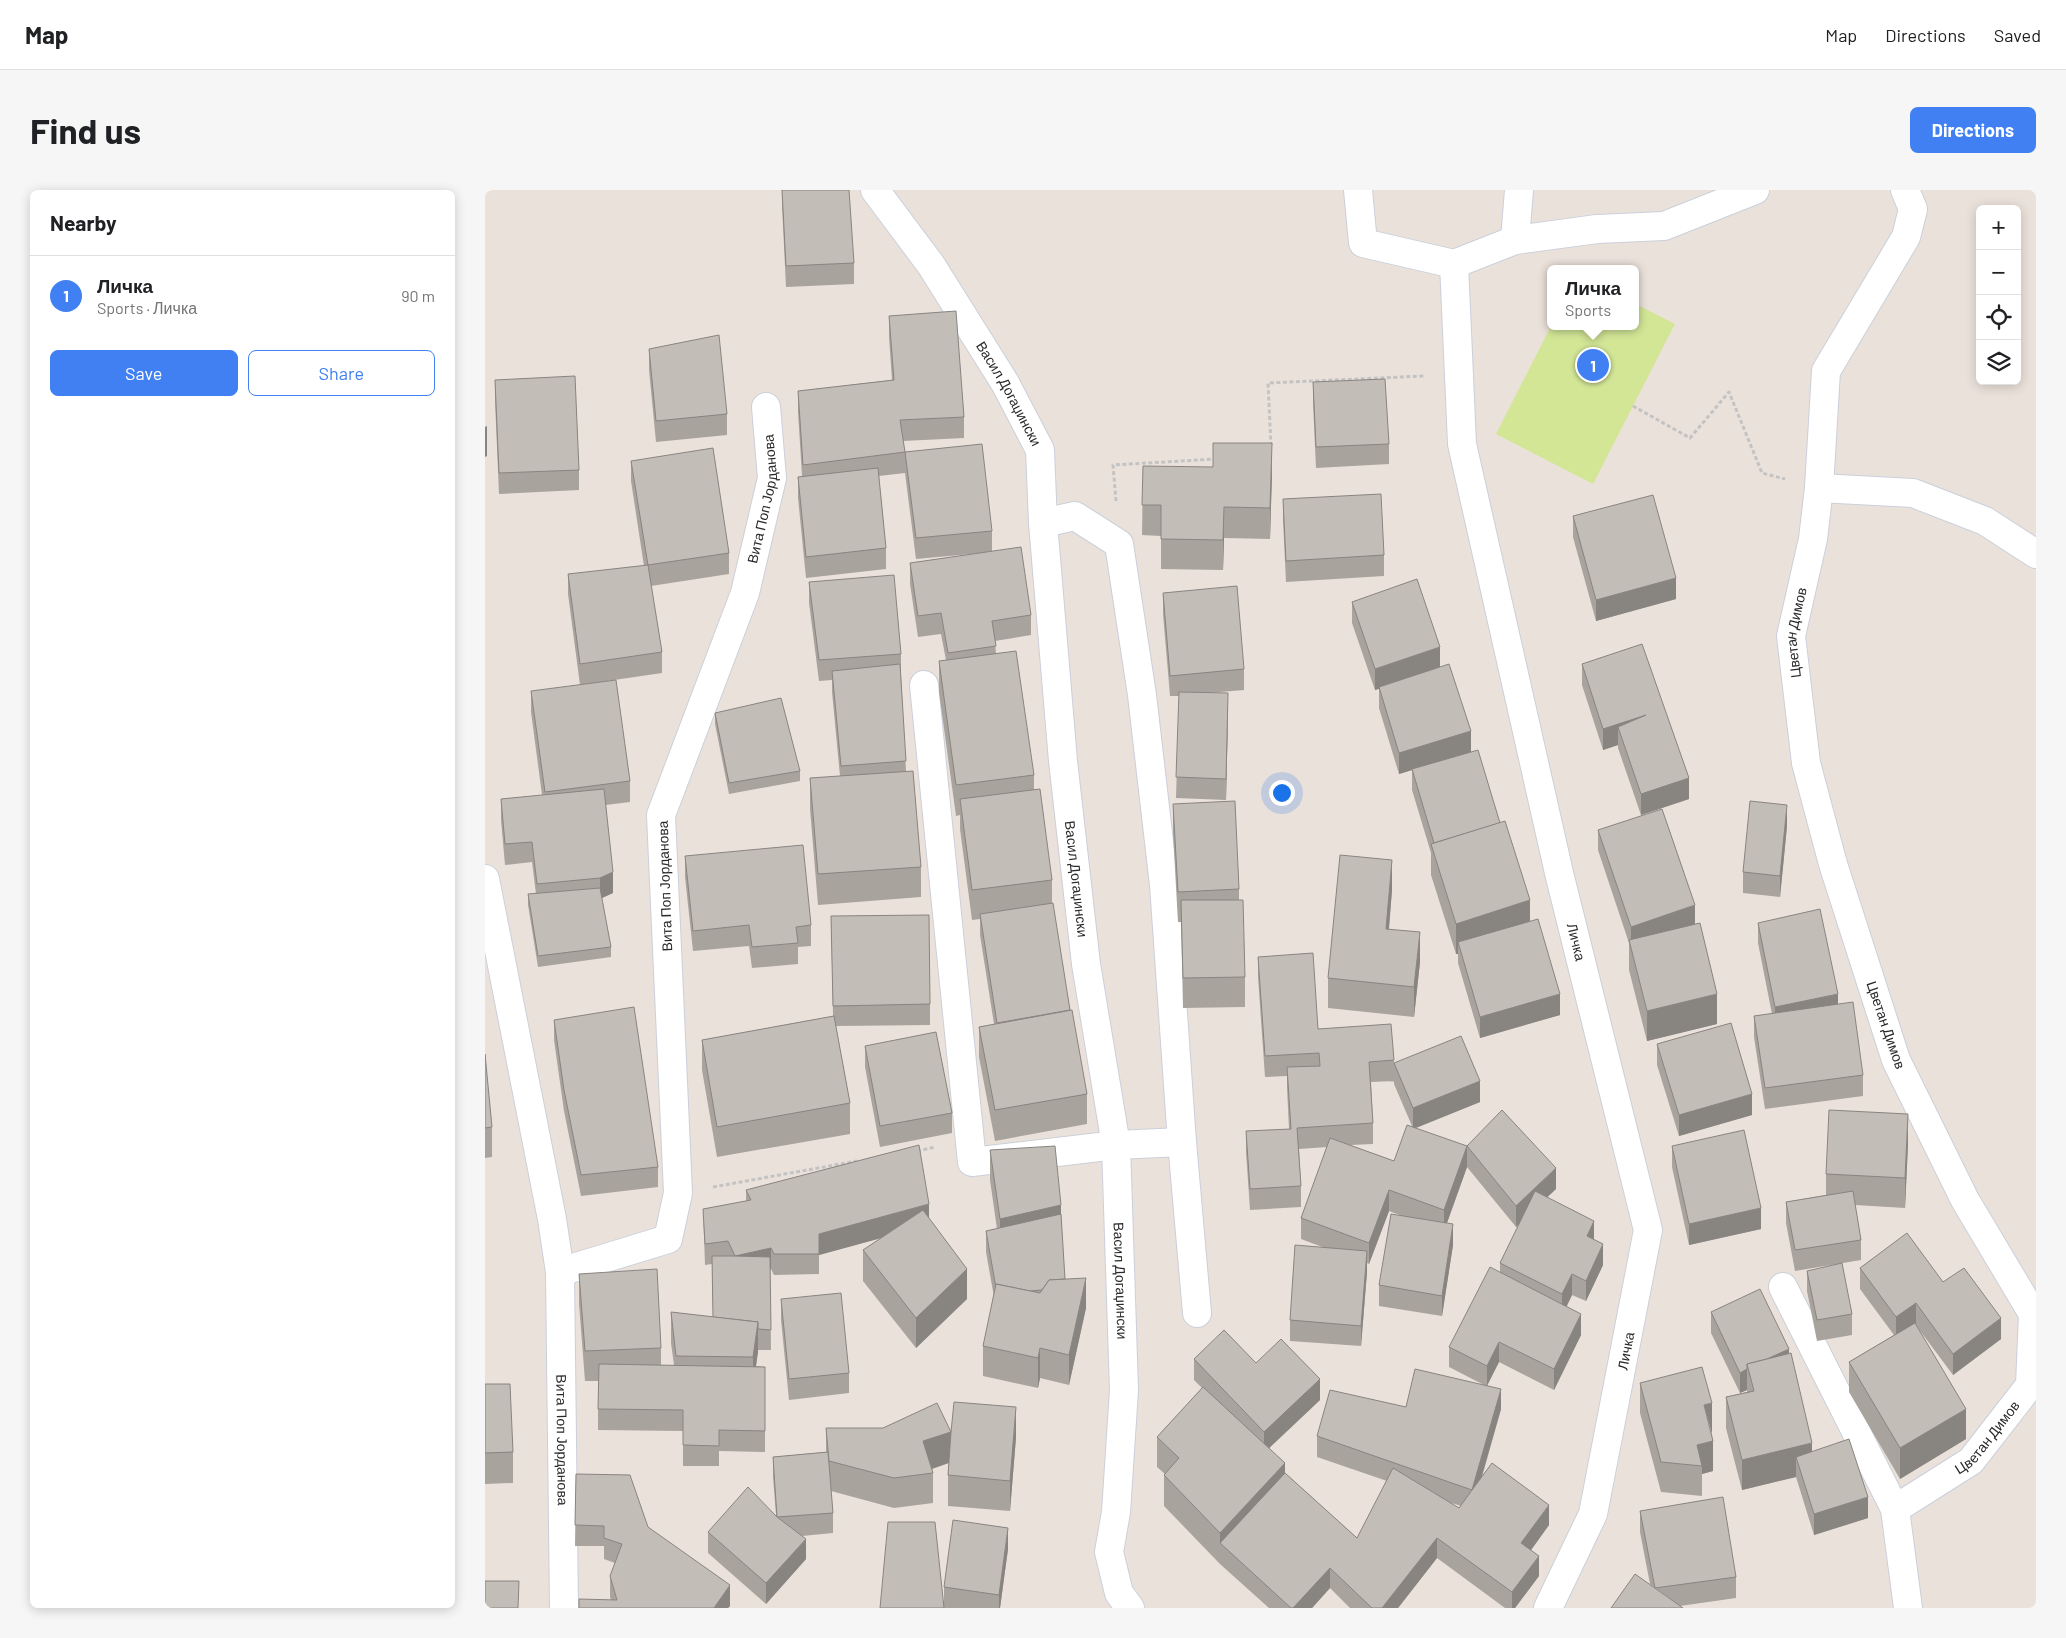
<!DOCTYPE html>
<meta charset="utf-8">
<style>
body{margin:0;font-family:Barlow,sans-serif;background:#f6f6f6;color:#202124}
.controls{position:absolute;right:15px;top:15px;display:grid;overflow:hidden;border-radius:8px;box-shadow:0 2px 12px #0003}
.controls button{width:45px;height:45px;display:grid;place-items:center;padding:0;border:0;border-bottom:1px solid #e0e0e0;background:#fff;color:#202124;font:25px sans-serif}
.you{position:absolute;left:796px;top:602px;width:18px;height:18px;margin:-12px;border:4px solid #fff;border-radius:50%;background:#1a73e8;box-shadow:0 0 0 8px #1a73e833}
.badge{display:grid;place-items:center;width:32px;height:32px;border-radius:50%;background:#4180f2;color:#fff;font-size:16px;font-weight:700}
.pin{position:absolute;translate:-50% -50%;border:2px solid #fff;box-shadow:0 1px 5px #0006}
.popup{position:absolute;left:1062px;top:75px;width:92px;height:65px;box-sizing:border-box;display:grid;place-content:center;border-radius:8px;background:#fff;filter:drop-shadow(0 1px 4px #0005);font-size:16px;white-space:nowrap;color:#757577}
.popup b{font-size:19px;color:#202124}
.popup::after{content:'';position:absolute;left:50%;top:100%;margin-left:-10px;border:10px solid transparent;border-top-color:#fff}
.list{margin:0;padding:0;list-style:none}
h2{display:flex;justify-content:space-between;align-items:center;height:65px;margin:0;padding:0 20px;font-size:21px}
h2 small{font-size:16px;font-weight:400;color:#757577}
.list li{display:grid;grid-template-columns:32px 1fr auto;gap:15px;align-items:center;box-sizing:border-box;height:80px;padding:0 20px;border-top:1px solid #e0e0e0}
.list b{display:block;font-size:19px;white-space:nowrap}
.list p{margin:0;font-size:16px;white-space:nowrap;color:#757577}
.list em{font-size:16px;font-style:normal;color:#757577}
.actions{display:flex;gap:10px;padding:15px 20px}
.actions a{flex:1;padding:11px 0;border:1px solid #4180f2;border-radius:8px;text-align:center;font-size:18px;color:#4180f2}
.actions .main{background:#4180f2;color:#fff}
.icon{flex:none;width:28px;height:28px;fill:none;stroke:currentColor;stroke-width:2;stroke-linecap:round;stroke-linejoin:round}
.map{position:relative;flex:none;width:1551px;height:1418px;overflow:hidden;border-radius:8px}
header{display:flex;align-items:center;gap:30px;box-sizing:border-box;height:70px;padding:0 25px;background:#fff;border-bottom:1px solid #e0e0e0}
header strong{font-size:24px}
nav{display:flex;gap:28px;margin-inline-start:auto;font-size:18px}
.intro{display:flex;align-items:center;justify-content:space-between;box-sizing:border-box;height:120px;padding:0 30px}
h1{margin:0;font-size:35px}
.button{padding:12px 22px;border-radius:8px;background:#4180f2;color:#fff;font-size:18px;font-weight:700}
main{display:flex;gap:30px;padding:0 30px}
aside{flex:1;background:#fff;border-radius:8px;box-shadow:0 2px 12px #0003}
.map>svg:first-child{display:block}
.pitch{fill:#d2e696}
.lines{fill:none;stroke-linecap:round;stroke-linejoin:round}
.minor-casing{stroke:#cad0da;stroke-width:30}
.path{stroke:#c3c3c3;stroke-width:3;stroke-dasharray:4 2.5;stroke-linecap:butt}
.minor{stroke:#fff;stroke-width:28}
.wall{fill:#a8a39d;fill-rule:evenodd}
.shaded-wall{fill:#888480}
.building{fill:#c3bdb7;stroke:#888480}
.labels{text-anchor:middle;stroke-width:4.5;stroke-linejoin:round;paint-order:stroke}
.street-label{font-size:14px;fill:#292929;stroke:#fff}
</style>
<header>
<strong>Map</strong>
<nav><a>Map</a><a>Directions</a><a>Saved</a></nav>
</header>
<div class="intro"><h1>Find us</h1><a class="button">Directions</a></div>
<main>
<aside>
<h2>Nearby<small></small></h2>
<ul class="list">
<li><span class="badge">1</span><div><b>Личка</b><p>Sports · Личка</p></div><em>90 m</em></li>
</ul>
<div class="actions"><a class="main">Save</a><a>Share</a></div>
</aside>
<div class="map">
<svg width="1551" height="1418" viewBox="0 0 1551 1418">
<rect width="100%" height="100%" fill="#ebe1db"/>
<path class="pitch" d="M1151,114L1190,134L1108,294L1011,244L1066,136H1150Z"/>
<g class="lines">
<defs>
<g id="minor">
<path id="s1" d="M390,0L446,75L520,193L555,260L558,333L578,571L601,774L631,955L639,1200L631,1322L624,1362L634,1403L645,1418"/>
<path d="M873,0L878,53L969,74L1030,50L1112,39L1179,36L1270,0"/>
<path d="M1030,50L1034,0"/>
<path id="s2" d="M969,74L977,254L1074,683L1163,1040L1108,1324L1063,1418"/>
<path d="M1334,298L1428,303L1500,331L1551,364"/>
<path d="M558,333L590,326L634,354L657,505L679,695L697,952L712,1123"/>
<path d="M439,495L487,972L631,955L697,952"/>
<path id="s3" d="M0,689L67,1029L75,1082L79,1418"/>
<path id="s4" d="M75,1082L183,1049L193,1003L176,625L260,403L287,288L281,217"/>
<path d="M1298,1097L1410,1319L1423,1418"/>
<path id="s5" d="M1410,1319L1486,1271L1545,1195L1548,1124L1480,1010L1411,870L1348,674L1321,573L1306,446L1328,349L1334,298L1341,181L1421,47L1428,19L1420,0"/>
</g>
</defs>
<use href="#minor" class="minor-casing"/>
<g class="path">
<path d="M1148,216L1205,248L1244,202L1277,283L1300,289"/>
<path d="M786,256L783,193L939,186"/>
<path d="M631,311L628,275L730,269"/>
<path d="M432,961L451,957"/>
<path d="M228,997L372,971"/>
</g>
<use href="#minor" class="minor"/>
</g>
<g class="wall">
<path d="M297,0L369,73V94L301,97L297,15Z"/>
<path d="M404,126L479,227V248L418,251L420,262L507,341V361L546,425V445L510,451L511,464L549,585V599L567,690V713L585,820L602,904V934L510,951L494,867V837L509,834L495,745V729L487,730L475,639V625L471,626L454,502V471L461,470L456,444L433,447L425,394V373L497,363L431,369L420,283L394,286L401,358V379L321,388L313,308V287L317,286L313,222V201L407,190L404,147Z"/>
<path d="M164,159L242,224V245L171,252L164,180Z"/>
<path d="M10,190L94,280V300L14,304L10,211Z"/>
<path d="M828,192L904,254V274L831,278L828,213Z"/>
<path d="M146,271L244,363V384L166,396L177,462V483L95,495L83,404V384L159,376L146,291Z"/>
<path d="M658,276L787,283L785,349L739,348L738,380L676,379V346L657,345Z"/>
<path d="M798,309L899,365V386L801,392L798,330Z"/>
<path d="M1088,326L1191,409L1111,431L1088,347Z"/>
<path d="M324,392L416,464V485L421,581L436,677V707L333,715L325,619V588L355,586L347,502V490L334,491L324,413Z"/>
<path d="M678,403L759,479V500L723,503L743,524L741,610L691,608L694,506H685L678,424Z"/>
<path d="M867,412L955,477L986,562L1045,731L1075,825L995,848L973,773V764H971L946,685V663L927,600V580L914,584L894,518V499L890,500L867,433Z"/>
<path d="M1097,474L1204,609L1156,625L1133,558V555L1118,560L1097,495Z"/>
<path d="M46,501L145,591V612L121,615L128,703L116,708L126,757V767L53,777L43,715V704H51L47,672L20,675L16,630V609L57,605L46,522Z"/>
<path d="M230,523L315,581V591L244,604L230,534Z"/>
<path d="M688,614L754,699V710L760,787V817L698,818L696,732H693L688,644Z"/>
<path d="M1302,636L1295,707L1258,703V682Z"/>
<path d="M1113,640L1210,734L1232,834L1162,851L1144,780V753L1113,660Z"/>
<path d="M200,666L326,735V756L313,757V774L267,778L264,756L208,761L200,687Z"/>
<path d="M907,700L904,740L935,772L929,827L843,818V788Z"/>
<path d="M346,726L445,814V835L351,836L365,913V944L232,967L217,880V850L348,826Z"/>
<path d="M1273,733L1353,814L1378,885V906L1280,919L1269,847V826L1287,824L1273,753Z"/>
<path d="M773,767L833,839L909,870V891L886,892L888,933V954L865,955L909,971L927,936L909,894V873L995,912L931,938L982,977L962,1033L968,1055L957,1126L894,1116V1095L920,1027L904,1021L884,1074L882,1073V1082L876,1156L805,1151V1130L840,1058L816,1049V1028L842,957L814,959L816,996V1017L765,1020L761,962V941L804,939L802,898V886L780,887L773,787Z"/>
<path d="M69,830L173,977V997L96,1006L79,921L69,850Z"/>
<path d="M1172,854L1267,925L1194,946L1172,875Z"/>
<path d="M380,856L467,923V943L395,957L380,877Z"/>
<path d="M0,864L7,937V967L0,968Z"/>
<path d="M1423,954L1420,1018L1370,1015L1376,1050V1070L1310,1081L1301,1033V1012L1341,1005V984Z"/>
<path d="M982,956L1071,999L1062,1007L1109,1050L1118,1075L1101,1111L1087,1105L1082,1116L1096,1145L1069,1200L1014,1172L1002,1195L1016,1219L997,1287L1064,1335L1046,1360L1054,1386L1030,1418H1020L952,1368L913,1418H865L845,1398L827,1418H784L735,1374L679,1316V1285L680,1284L672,1277V1247L717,1198L709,1190V1169L771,1173L835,1210L784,1258L800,1283L872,1348L902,1291L832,1267V1246L921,1217L999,1195L964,1177V1157L1015,1082V1073L1034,1034L1031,1037L982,977ZM963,1312L976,1316L974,1318Z"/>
<path d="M1187,956L1276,1039L1204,1055L1187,977Z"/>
<path d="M505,960L576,1024L580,1089L601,1118L584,1195L555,1188L553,1198L498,1186V1156L509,1107L501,1062V1041L512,1039L505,990Z"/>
<path d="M261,1000L444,1029L482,1109L431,1158L378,1091V1060L396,1048L334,1065V1084L289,1085L286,1079H285L286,1160H273L271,1176L280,1177V1262L234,1261V1276H198V1241L113,1240V1191H100L94,1114V1084L176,1158V1175H189L186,1153V1122L228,1127L227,1074L220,1075L218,1019L261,1011Z"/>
<path d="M1375,1078L1458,1092L1516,1149L1468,1185L1430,1134L1481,1249L1415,1289L1364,1202V1172L1409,1145L1375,1099Z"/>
<path d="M1322,1081L1367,1124V1145L1332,1151L1322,1101Z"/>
<path d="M296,1109L364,1183V1203L304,1210L296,1130Z"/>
<path d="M1226,1122L1304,1164L1327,1261L1383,1328L1329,1345L1311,1287L1257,1300L1241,1238V1207L1262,1202V1200L1255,1203L1226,1143Z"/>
<path d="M1155,1193L1227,1244L1228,1281L1217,1284V1306L1176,1302L1155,1223Z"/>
<path d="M0,1194L28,1262V1293L0,1294Z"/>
<path d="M341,1238L466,1242L531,1247L525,1321L463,1316V1285L464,1273L447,1279L448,1283V1313L409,1318L346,1301L348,1323V1343L317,1346L321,1369L281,1414L223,1363V1342L291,1325L288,1287V1267L341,1262Z"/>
<path d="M91,1284L163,1337L245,1416L243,1418H94L126,1410L125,1407V1386L130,1373L119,1369V1356H90Z"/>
<path d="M1155,1321L1251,1387V1408L1195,1416L1165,1394L1155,1342Z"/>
<path d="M523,1359L515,1418H395L459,1411V1397Z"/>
</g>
<g class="shaded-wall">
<path d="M2,236V266L0,267V237Z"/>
<path d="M787,253V283L785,349V318Z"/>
<path d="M739,317V348L738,380V350Z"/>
<path d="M1191,388V409L1111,431V410Z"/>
<path d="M955,457V478L890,500V479Z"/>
<path d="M743,503V524L741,610V589Z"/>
<path d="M1161,525L1133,537V555L1118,560V539Z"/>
<path d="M986,541V562L914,584V563Z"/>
<path d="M1204,588V609L1156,625V604Z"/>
<path d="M1302,615V636L1295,707V686Z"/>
<path d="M907,670V700L901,770V739Z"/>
<path d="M128,682V703L115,709V688Z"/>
<path d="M1045,710V741L973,752V764H971V734Z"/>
<path d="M1210,715V736L1146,758V737Z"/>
<path d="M935,742V772L929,827V797Z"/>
<path d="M1075,804V825L995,848V827Z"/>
<path d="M1232,804V834L1162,851V821Z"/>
<path d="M1353,804V824L1290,837V817Z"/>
<path d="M995,891V912L928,939V918Z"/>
<path d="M1267,904V925L1194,946V925Z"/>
<path d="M1423,924V954L1420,1018V988Z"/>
<path d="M982,956V977L959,1041V1020Z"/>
<path d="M1071,978V999L1031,1037V1016Z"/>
<path d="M904,1000V1021L884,1074V1053Z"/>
<path d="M444,1014V1035L334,1065V1044Z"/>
<path d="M576,1015V1045L515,1059V1029Z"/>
<path d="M1276,1018V1039L1204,1055V1034Z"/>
<path d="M1109,1031V1051L1102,1046Z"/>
<path d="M968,1034V1055L957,1126V1106Z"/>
<path d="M1118,1054V1075L1101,1111V1091Z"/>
<path d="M286,1058V1079L250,1087V1066Z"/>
<path d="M882,1061V1082L876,1156V1136Z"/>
<path d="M482,1079V1109L431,1158V1128Z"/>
<path d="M1087,1084V1105L1077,1125V1104Z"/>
<path d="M601,1088V1118L584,1195V1165Z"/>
<path d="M1431,1113V1134L1411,1148V1127Z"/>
<path d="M1096,1124V1145L1069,1200V1179Z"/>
<path d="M1516,1128V1149L1468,1185V1164Z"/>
<path d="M273,1132V1162L268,1197V1167Z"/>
<path d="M1014,1152V1172L1002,1196V1176Z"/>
<path d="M555,1158V1188L553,1198V1168Z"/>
<path d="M1304,1159V1180L1263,1178Z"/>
<path d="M1262,1179V1200L1255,1203V1183Z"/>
<path d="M835,1189V1210L779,1263V1242Z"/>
<path d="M1016,1199V1219L987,1320V1300Z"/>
<path d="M1227,1213V1244L1219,1215Z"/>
<path d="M531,1217V1247L525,1321V1291Z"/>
<path d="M1481,1219V1249L1415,1289V1258Z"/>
<path d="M466,1242V1272L438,1282V1251Z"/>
<path d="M1228,1251V1281L1217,1284V1276L1212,1255Z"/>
<path d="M1327,1253V1283L1311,1267V1287L1257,1300V1270Z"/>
<path d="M800,1273V1303L735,1353V1343Z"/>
<path d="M1383,1307V1328L1329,1345V1324Z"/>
<path d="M1064,1315V1335L1036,1374V1353Z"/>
<path d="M523,1338V1359L515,1418H514V1405Z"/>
<path d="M952,1348V1368L913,1418H897Z"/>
<path d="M321,1349V1369L281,1414V1393Z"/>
<path d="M1054,1366V1386L1030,1418H1027V1402Z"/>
<path d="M845,1378V1398L827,1418H808Z"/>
<path d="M245,1395V1416L243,1418H229Z"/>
</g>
<g class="building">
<path d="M297,0H364L369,73L301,76Z"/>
<path d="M471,121L479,227L415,230L420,262L318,275L313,201L409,190L404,126Z"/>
<path d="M234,145L242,224L171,231L164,159Z"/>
<path d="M90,186L94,280L14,283L10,190Z"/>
<path d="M900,189L904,254L831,257L828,192Z"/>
<path d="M728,253H787L785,318L739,317L738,350L676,349V315H657L658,276L728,277Z"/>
<path d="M497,254L507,341L431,348L420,262Z"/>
<path d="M228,258L244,363L163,375L177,462L95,474L83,384L163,375L146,271Z"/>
<path d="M393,278L401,358L321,367L313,287Z"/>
<path d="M896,304L899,365L801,371L798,309Z"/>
<path d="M1168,305L1191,388L1111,410L1088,326Z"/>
<path d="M536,357L546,425L507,431L511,456L463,463L456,423L433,426L425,373Z"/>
<path d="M409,385L416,464L334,470L324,392Z"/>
<path d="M932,389L955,457L890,479L867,412Z"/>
<path d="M752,396L759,479L685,486L678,403Z"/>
<path d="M1157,454L1204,588L1156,604L1133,537L1161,525L1118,539L1097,474Z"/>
<path d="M531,461L549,585L471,595L454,471Z"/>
<path d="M415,474L421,571L356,576L347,481Z"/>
<path d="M964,474L986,541L914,563L894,497Z"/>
<path d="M131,490L145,591L60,602L46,501Z"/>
<path d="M694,502L743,503L741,589L691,587Z"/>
<path d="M296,508L315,581L244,593L230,523Z"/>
<path d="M993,560L1015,633L949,653L927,579Z"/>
<path d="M428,581L436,677L333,684L325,588Z"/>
<path d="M119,599L128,682L115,688L52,694L47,652L20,654L16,609Z"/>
<path d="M555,599L567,690L487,700L475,609Z"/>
<path d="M750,611L754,699L693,702L688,614Z"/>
<path d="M1265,611L1302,615L1295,686L1258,682Z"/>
<path d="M1177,619L1210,715L1146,737L1113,640Z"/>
<path d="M1020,631L1045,710L971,734L946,654Z"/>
<path d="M318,655L326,735L311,737L313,753L267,757L264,735L208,741L200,666Z"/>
<path d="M855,665L907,670L901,739L935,742L929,797L843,788Z"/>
<path d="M115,698L126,757L53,766L43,704Z"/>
<path d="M696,710H758L760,787L698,788Z"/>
<path d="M568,713L585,820L512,833L495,724Z"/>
<path d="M1335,719L1353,804L1290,817L1273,733Z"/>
<path d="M444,725L445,814L348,816L346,726Z"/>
<path d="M1053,729L1075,804L995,827L973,752Z"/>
<path d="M1215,733L1232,804L1162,821L1144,750Z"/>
<path d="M828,763L833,839L906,834L909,870L884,872L888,933L812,938L816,996L765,999L761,941L806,939L802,877L835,876L834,863L780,866L773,767Z"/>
<path d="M1368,812L1378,885L1280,898L1269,826Z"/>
<path d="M149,817L173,977L96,985L79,900L69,830Z"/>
<path d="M587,820L602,904L510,920L494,837Z"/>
<path d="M349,826L365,913L232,937L217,850Z"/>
<path d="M1246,833L1267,904L1194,925L1172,854Z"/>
<path d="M451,842L467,923L395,936L380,856Z"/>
<path d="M976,846L995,891L928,918L909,873Z"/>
<path d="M0,864L7,937L0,938Z"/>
<path d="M1017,920L1071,978L1031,1016L982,956Z"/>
<path d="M1344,920L1423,924L1420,988L1341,984Z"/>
<path d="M922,935L982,956L959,1020L904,1000L884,1053L816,1028L845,948L909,971Z"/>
<path d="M1259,940L1276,1018L1204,1034L1187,956Z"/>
<path d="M434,955L444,1014L334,1044V1064H289L286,1058L250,1066L285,1067L286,1140L273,1139V1132L228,1127L227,1066H250L243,1051L220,1054L218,1019L266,1010L261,1000Z"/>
<path d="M570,956L576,1015L515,1029L505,960Z"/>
<path d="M1050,1001L1109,1031L1102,1046L1118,1054L1101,1091L1087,1084L1077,1104L1015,1073Z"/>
<path d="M1368,1001L1376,1050L1310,1060L1301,1012Z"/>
<path d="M438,1020L482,1079L431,1128L378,1060Z"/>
<path d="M576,1024L580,1089L564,1090L557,1100L545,1101L511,1094V1098L501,1041Z"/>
<path d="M906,1024L968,1034L957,1106L894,1095Z"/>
<path d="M1422,1043L1458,1092L1479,1078L1516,1128L1468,1164L1431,1113L1411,1127L1375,1078Z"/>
<path d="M810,1055L882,1061L876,1136L805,1130Z"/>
<path d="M1357,1073L1367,1124L1332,1130L1322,1081Z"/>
<path d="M1005,1077L1096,1124L1069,1179L1014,1152L1002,1176L964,1157Z"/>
<path d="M172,1079L176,1158L100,1161L94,1084Z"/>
<path d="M601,1088L584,1165L555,1158L553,1168L498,1156L511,1094L555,1103L564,1090Z"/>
<path d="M1275,1099L1304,1159L1282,1169L1262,1174V1179L1255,1183L1226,1122Z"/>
<path d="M356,1103L364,1183L304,1189L296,1109Z"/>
<path d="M186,1122L273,1132L268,1167L191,1166Z"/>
<path d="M1430,1133L1481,1219L1415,1258L1364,1172Z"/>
<path d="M739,1140L771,1173L796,1149L835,1189L779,1242L709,1169Z"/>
<path d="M1306,1163L1327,1253L1257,1270L1241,1207L1269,1201L1262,1174Z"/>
<path d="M114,1174L280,1177V1241L234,1240V1256L198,1255V1220L113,1219Z"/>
<path d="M1217,1177L1227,1213L1219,1215L1228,1251L1212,1255L1217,1276L1176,1272L1155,1193Z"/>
<path d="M930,1179L1016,1199L987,1300L1007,1273L1064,1315L1036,1353L1054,1366L1027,1402L952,1348L897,1418H887L845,1378L808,1418H806L735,1353L800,1283L872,1348L908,1278L974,1318L987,1300L832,1246L845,1200L921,1217Z"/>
<path d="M0,1194H25L28,1262L0,1263Z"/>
<path d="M718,1197L800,1273L735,1343L679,1285L694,1268L672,1247Z"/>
<path d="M469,1212L531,1217L525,1291L463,1285L466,1242L438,1251L448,1283L409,1288L344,1271L341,1238H398L452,1213L466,1242Z"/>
<path d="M1364,1249L1383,1307L1329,1324L1311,1267Z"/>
<path d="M343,1262L348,1323L292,1327L288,1267Z"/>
<path d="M91,1284L145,1285L163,1337L245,1395L229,1418H94V1409L132,1410L125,1386L137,1354L119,1348V1336L90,1335Z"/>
<path d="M263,1297L292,1327L321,1349L281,1393L223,1342Z"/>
<path d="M1238,1307L1251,1387L1170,1398L1155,1321Z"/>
<path d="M468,1330L523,1338L514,1405L459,1397Z"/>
<path d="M403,1332H450L459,1418H395Z"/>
<path d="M1150,1384L1198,1418H1126Z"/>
<path d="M0,1391H34L33,1418H0Z"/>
</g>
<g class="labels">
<g class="street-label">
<text dy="5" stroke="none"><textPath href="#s1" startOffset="244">Васил Догаџински</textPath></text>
<text dy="5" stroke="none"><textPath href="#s4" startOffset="872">Вита Поп Јорданова</textPath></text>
<text dy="5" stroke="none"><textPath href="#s5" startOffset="988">Цветан Димов</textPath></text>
<text dy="5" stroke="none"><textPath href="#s1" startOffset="739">Васил Догаџински</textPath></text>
<text transform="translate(180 696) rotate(-92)" y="5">Вита Поп Јорданова</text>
<text dy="5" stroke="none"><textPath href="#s2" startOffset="691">Личка</textPath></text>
<text transform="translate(1401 835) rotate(71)" y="5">Цветан Димов</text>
<text dy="5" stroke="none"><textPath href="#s1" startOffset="1144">Васил Догаџински</textPath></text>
<text transform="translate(1141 1161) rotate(-79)" y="5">Личка</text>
<text dy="5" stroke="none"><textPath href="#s5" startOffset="118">Цветан Димов</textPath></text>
<text dy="5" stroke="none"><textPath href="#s3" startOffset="568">Вита Поп Јорданова</textPath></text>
</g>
</g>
</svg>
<div class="controls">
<button>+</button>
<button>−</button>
<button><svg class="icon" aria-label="locate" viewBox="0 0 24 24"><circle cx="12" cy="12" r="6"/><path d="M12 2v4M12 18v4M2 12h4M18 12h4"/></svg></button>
<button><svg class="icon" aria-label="layers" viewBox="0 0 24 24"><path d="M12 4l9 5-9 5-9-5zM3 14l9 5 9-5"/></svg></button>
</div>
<div class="you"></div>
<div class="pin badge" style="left:1108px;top:175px">1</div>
<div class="popup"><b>Личка</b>Sports</div>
</div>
</main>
